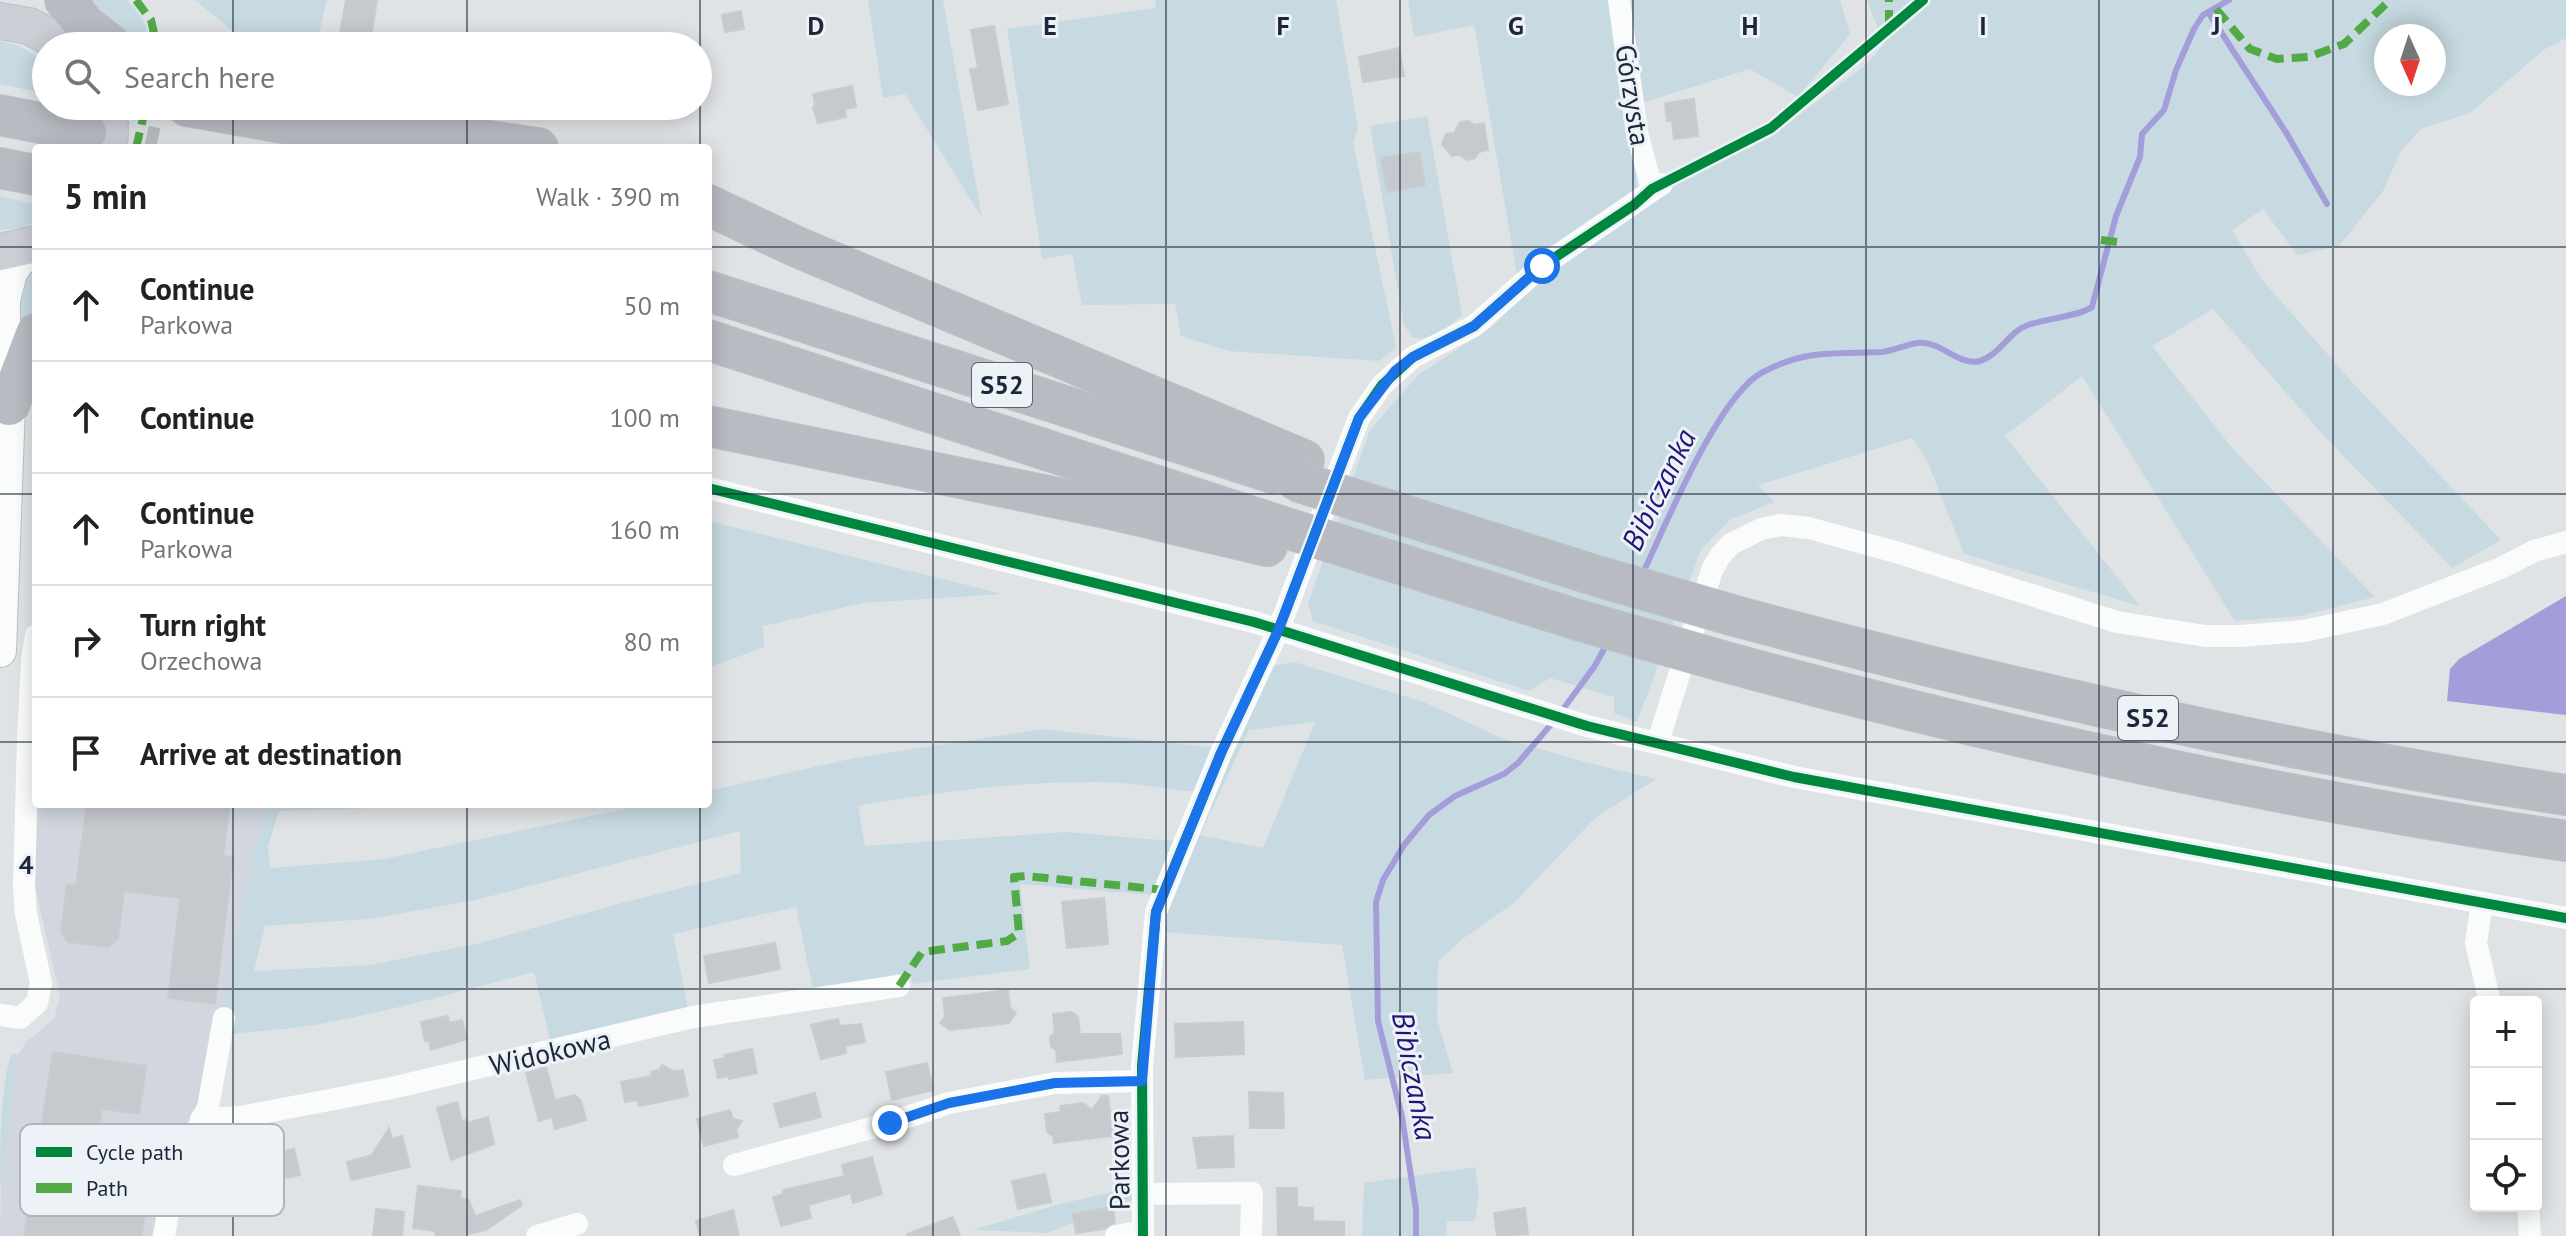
<!DOCTYPE html>
<meta charset="utf-8">
<style>
body{margin:0;font-family:"PT Sans",sans-serif;background:#f6f6f6;color:#222}
.controls{position:absolute;right:24px;bottom:24px;display:grid;overflow:hidden;border-radius:8px;box-shadow:0 4px 20px #0003}
.controls button{width:72px;height:72px;display:grid;place-items:center;padding:0;border:0;border-bottom:2px solid #e0e0e0;background:#fff;color:#222;font:40px sans-serif}
.compass{position:absolute;left:2374px;top:24px;width:72px;height:72px;border-radius:50%;background:#fff;box-shadow:0 4px 20px #0003;rotate:177deg}
.stop{position:absolute;width:24px;height:24px;margin:-18px;border:6px solid #1a73e8;border-radius:50%;background:#fff}
.stop.end{background:#1a73e8;border-color:#fff;box-shadow:0 2px 8px #0008}
.list{margin:0;padding:0;list-style:none}
h2{display:flex;justify-content:space-between;align-items:center;height:104px;margin:0;padding:0 32px;font-size:34px}
h2 small{font-size:26px;font-weight:400;color:#767676}
.list li{display:grid;grid-template-columns:52px 1fr auto;gap:24px;align-items:center;box-sizing:border-box;height:112px;padding:0 32px;border-top:2px solid #e0e0e0}
.list b{display:block;font-size:30px;white-space:nowrap}
.list p{margin:0;font-size:26px;white-space:nowrap;color:#767676}
.list em{font-size:26px;font-style:normal;color:#767676}
.icon{flex:none;width:44px;height:44px;fill:none;stroke:currentColor;stroke-width:2;stroke-linecap:round;stroke-linejoin:round}
.map{position:relative;flex:none;width:2566px;height:1236px;overflow:hidden}
.search{position:absolute;background:#fff;box-shadow:0 4px 20px #0003;left:32px;top:32px;width:680px;height:88px;display:flex;align-items:center;gap:20px;box-sizing:border-box;padding:0 28px;border-radius:44px;color:#767676;font-size:30px}
.panel{position:absolute;background:#fff;box-shadow:0 4px 20px #0003;left:32px;top:144px;width:680px;height:664px;border-radius:8px}
.map>svg:first-child{display:block}
.built{fill:#d2d7df}
.green{fill:#c7dae1;fill-rule:evenodd}
.water{fill:#a39dda}
.lines{fill:none;stroke-linecap:round;stroke-linejoin:round}
.stream{stroke:#a39dda;stroke-width:6}
.building{fill:#c6c9ce;stroke:#c8cccf;stroke-width:2}
.motorway-tunnel{stroke:#b9bdc4;stroke-width:40;stroke-dasharray:40 20;stroke-linecap:butt}
.secondary-casing{stroke:#bcc1c6;stroke-width:34}
.primary-casing{stroke:#bec1c7;stroke-width:38}
.motorway-casing{stroke:#bec1c7;stroke-width:42}
.minor{stroke:#fafbfb;stroke-width:22}
.secondary{stroke:#fafbfb;stroke-width:32}
.primary{stroke:#cbced4;stroke-width:36}
.motorway{stroke:#b8bbc1;stroke-width:40}
.motorway-bridge-casing{stroke:#bec1c7;stroke-width:42;stroke-linecap:butt}
.motorway-bridge{stroke:#b8bbc1;stroke-width:40}
.quiet{stroke:#52aa46;stroke-width:8;stroke-dasharray:16 8;stroke-linecap:butt}
.cycleway-casing{stroke:#edf2f7;stroke-width:15}
.cycleway{stroke:#00873e;stroke-width:10}
.route{stroke:#1a73e8;stroke-width:10}
.grid{fill:none;stroke:#1d263a;stroke-width:2;stroke-opacity:0.55}
.labels{text-anchor:middle;stroke-width:6;stroke-linejoin:round;paint-order:stroke}
.shield{fill:#edf2f7;stroke:#5b6373;stroke-width:2}
.shield-label{font-size:26px;font-weight:bold;fill:#1d263a}
.street-label{font-size:28px;fill:#1d263a;stroke:#edf2f7}
.water-label{font-size:30px;font-style:italic;fill:#221479;stroke:#edf2f7}
.key{fill:#edf2f7;stroke:#afb5be;stroke-width:2}
.key-label{font-size:22px;fill:#1d263a}
.grid-label{font-size:26px;text-anchor:middle;font-weight:bold;fill:#1d263a;stroke:#edf2f7;stroke-width:6;stroke-linejoin:round;paint-order:stroke}
</style>
<div class="map">
<svg width="2566" height="1236" viewBox="0 0 2566 1236">
<rect width="100%" height="100%" fill="#e0e3e6"/>
<path class="built" d="M36,804H267L252,861L217,1037L198,1103L166,1173L152,1236H0L1,1175L18,1055L26,1042L54,1019L60,996L33,878Z"/>
<g class="green">
<path d="M78,0H127C141,16 149,24 147,46C118,46 98,19 78,0Z"/>
<path d="M195,0H327L316,46H251Z"/>
<path d="M868,0H943L982,218L905,94L883,98Z"/>
<path d="M1156,0H1336L1358,128L1353,143L1396,347L1379,361L1228,351L1181,336L1175,304L1082,305L1072,254L1042,259L1007,29L1155,8Z"/>
<path d="M1408,0H1615L1638,190L1517,275L1474,25L1414,37Z"/>
<path d="M1624,0H1840L1850,34L1798,97L1750,69L1639,104Z"/>
<path d="M1867,0H2566V38L2545,49L2470,113L2421,129L2401,151L2383,191L2339,246L2297,255L2263,209L2232,230L2263,281L2354,384L2501,540L2452,568L2323,435L2213,309L2152,346L2234,450L2375,597L2300,616L2235,621L2082,376L2005,436L2140,606L1964,554L1928,463L1912,438L1758,485L1774,502L1731,519L1701,550L1637,722L1614,713V697L1550,678L1529,691L1313,621L1308,603L1370,430L1418,375L1493,326L1549,268L1674,181L1770,137L1868,63L1884,44ZM2386,36H2434V84H2386Z"/>
<path d="M0,41L19,46L46,62V94L0,84Z"/>
<path d="M1427,116L1462,315L1434,339L1413,338L1404,325L1370,126Z"/>
<path d="M0,196L36,204V222L23,228L0,230Z"/>
<path d="M36,266V315L19,347C19,319 15,288 36,266Z"/>
<path d="M708,521L713,522L1003,594L863,603L763,626L764,647L708,668Z"/>
<path d="M1294,662L1424,702L1501,738L1589,763L1656,779L1595,818L1514,903L1461,940L1438,962L1437,1019L1453,1073L1365,1080L1342,945L1162,932L1166,911L1266,667ZM1315,722L1263,848L1200,835L1249,730Z"/>
<path d="M1043,729L1220,748L1198,792C1166,789 1133,783 1101,782C1020,781 938,792 858,806L865,846L1066,832L1173,841L1152,895L1020,884L1030,969L912,984L910,972L813,990L796,907L673,934L689,1013L551,1045L534,972C461,991 389,1012 314,1025C282,1031 249,1030 217,1037L252,860L267,804H371L370,808L279,811L268,846L270,868L384,859L648,804H708V791L854,758ZM740,831L741,873L622,903L480,943L370,965L254,971L265,926L369,919L476,900Z"/>
<path d="M12,1053L18,1055L0,1187C0,1149 0,1086 12,1053Z"/>
<path d="M1475,1167L1479,1194L1475,1221H1447V1236H1362L1364,1183Z"/>
<path d="M1138,1186L1134,1199L1047,1233L972,1230L1060,1204Z"/>
</g>
<path class="water" d="M2566,596V715L2447,701L2450,669L2459,659Z"/>
<g class="lines">
<g class="stream">
<path d="M2208,12L2287,134L2327,204"/>
<path d="M1642,575C1665,527 1718,395 1763,372C1807,349 1835,354 1882,352C1893,351 1905,345 1917,343C1941,340 1959,367 1980,361C2000,355 2008,332 2028,325C2045,319 2080,316 2092,307L2116,216L2140,157L2142,134L2164,110L2176,70L2194,29L2203,15L2229,0"/>
<path d="M1561,712L1594,667L1608,642"/>
<path d="M1416,1236V1209L1402,1117L1378,1021L1376,902L1383,880L1404,845L1429,815L1455,796L1504,774L1518,763L1554,721"/>
</g>
</g>
<g class="building">
<path d="M346,0H377L371,37L340,33Z"/>
<path d="M741,11L744,29L725,32L722,15Z"/>
<path d="M994,26L1008,104L978,110L970,69L978,68L971,30Z"/>
<path d="M1399,48L1404,76L1363,82L1359,57Z"/>
<path d="M852,86L856,107L845,109L846,117L818,123L813,108L815,105L813,94Z"/>
<path d="M1694,99L1698,136L1674,139L1672,120L1667,121L1665,103Z"/>
<path d="M1469,121L1474,125L1484,123L1488,150L1479,152L1475,158L1467,160L1460,155L1452,156L1442,144L1446,134L1454,133L1460,122Z"/>
<path d="M1419,152L1425,185L1387,192L1381,158Z"/>
<path d="M87,804H230L223,856L233,857L215,1004L168,998L180,898L124,891L118,939L108,947L68,942L61,932L67,884L76,885Z"/>
<path d="M1104,898L1108,944L1067,948L1062,902Z"/>
<path d="M775,943L780,969L709,983L704,956Z"/>
<path d="M1008,990L1010,1008L1016,1013L1009,1023L950,1030L940,1023L945,1016L943,998Z"/>
<path d="M1072,1012L1078,1017L1080,1034H1120L1122,1054L1057,1062L1056,1050L1051,1047L1050,1037L1055,1033L1053,1014Z"/>
<path d="M448,1016L449,1023L462,1020L467,1039L431,1050L429,1040L425,1041L421,1022Z"/>
<path d="M838,1019L840,1026L861,1024L865,1042L845,1046L846,1053L821,1059L811,1025Z"/>
<path d="M1243,1022L1244,1054L1176,1057L1175,1024Z"/>
<path d="M752,1049L757,1073L729,1079L728,1076L718,1078L714,1060L725,1058L724,1055Z"/>
<path d="M53,1052L146,1066L139,1114L102,1109L88,1203L145,1212L141,1236H24Z"/>
<path d="M927,1063L933,1090L892,1100L886,1072Z"/>
<path d="M662,1065L673,1071L683,1070L688,1096L639,1106L638,1100L625,1102L621,1082L652,1076L651,1072L659,1070Z"/>
<path d="M546,1067L555,1100L575,1095L581,1101L586,1120L555,1129L552,1117L539,1121L526,1073Z"/>
<path d="M1249,1092L1283,1093L1284,1128H1250Z"/>
<path d="M815,1093L821,1117L780,1127L774,1104Z"/>
<path d="M1102,1096H1108L1113,1136L1054,1143L1053,1136L1047,1132L1045,1114L1061,1112L1060,1106L1083,1103L1092,1110Z"/>
<path d="M457,1102L462,1121L466,1120L467,1123L488,1117L494,1144L451,1160L437,1108Z"/>
<path d="M730,1110L733,1119L742,1121L736,1130L738,1137L704,1146L697,1119Z"/>
<path d="M389,1128L392,1139L402,1136L410,1167L351,1180L347,1162L372,1155Z"/>
<path d="M1233,1136L1234,1167L1198,1168L1193,1138Z"/>
<path d="M294,1149L300,1175L276,1180L279,1193L272,1195L274,1203L241,1212L232,1166L278,1156L277,1153Z"/>
<path d="M872,1157L882,1194L853,1203L851,1193L808,1205L811,1218L781,1226L773,1197L784,1194L783,1190L845,1176L842,1165Z"/>
<path d="M1045,1174L1051,1202L1018,1209L1012,1181Z"/>
<path d="M418,1186L461,1191L460,1198L469,1200L475,1216L520,1200L522,1205L486,1230L460,1236H436L435,1231L413,1228Z"/>
<path d="M1277,1188H1297V1207L1313,1208V1221L1344,1222V1236H1278Z"/>
<path d="M1113,1207L1115,1222L1104,1229L1076,1233L1073,1214Z"/>
<path d="M1525,1208L1528,1234L1497,1236L1494,1213Z"/>
<path d="M376,1209L404,1212L402,1236H373Z"/>
<path d="M733,1210L739,1236H700L696,1221Z"/>
<path d="M953,1217L960,1236H907V1234Z"/>
</g>
<g class="lines">
<path class="motorway-tunnel" d="M86,132L156,148"/>
<defs>
<path id="secondary" d="M0,651L9,405L4,356V300L11,272L23,256L36,244"/>
<g id="primary">
<path d="M0,21L29,26L66,46"/>
<path d="M106,106L110,129L109,148"/>
<path d="M0,252L36,244"/>
</g>
<g id="motorway">
<path d="M65,0L85,25L112,46"/>
<path d="M187,106L300,126L447,135L538,148"/>
<path d="M0,115L86,132"/>
<path d="M0,168L36,175"/>
<path d="M708,205L797,247L1304,460"/>
<path d="M708,291L1273,473"/>
<path d="M708,340L1283,527"/>
<path d="M9,405L36,334"/>
<path d="M708,426L1111,509L1267,546"/>
<path d="M1735,616C2009,690 2285,752 2566,795"/>
<path d="M1722,661C2000,737 2281,799 2566,841"/>
</g>
</defs>
<use href="#secondary" class="secondary-casing"/>
<use href="#primary" class="primary-casing"/>
<use href="#motorway" class="motorway-casing"/>
<g class="minor">
<path d="M1619,0L1637,133L1652,189"/>
<path d="M708,488L1254,622L1587,726L1794,777L2566,918"/>
<path d="M1658,742L1712,570L1720,556L1731,544L1761,529L1781,525L1809,528L1899,553L2117,622L2205,636H2241L2304,631L2383,614L2501,568L2534,551L2566,542"/>
<path d="M2482,903L2476,943L2490,1002"/>
<path d="M0,1015L20,1018L37,1003L41,983L26,914L24,887L28,740L32,660L36,635"/>
<path d="M201,1119L240,1117L392,1088L693,1017L899,986"/>
<path d="M734,1165L890,1123L949,1103L1055,1083L1142,1081"/>
<path d="M1144,1194L1252,1193L1251,1236"/>
<path d="M2528,1206L2530,1236"/>
<path d="M164,1236L174,1179L208,1107L224,1018"/>
<path d="M537,1236L577,1224"/>
<path d="M1116,1236L1143,1231"/>
<path d="M1143,1236L1142,1066L1156,912L1221,753L1278,631L1359,418L1382,385L1413,357L1474,326L1542,266L1662,184"/>
</g>
<use href="#secondary" class="secondary"/>
<use href="#primary" class="primary"/>
<use href="#motorway" class="motorway"/>
<defs>
<g id="motorway-bridge">
<path d="M1296,481L1597,576L1735,616"/>
<path d="M1283,527L1578,620L1722,661"/>
</g>
</defs>
<use href="#motorway-bridge" class="motorway-bridge-casing"/>
<use href="#motorway-bridge" class="motorway-bridge"/>
<g class="quiet">
<path d="M136,0L151,20L157,46"/>
<path d="M2216,9L2250,49L2277,59L2308,57L2344,44L2390,0"/>
<path d="M1889,26V0"/>
<path d="M136,148L146,106"/>
<path d="M2101,240L2117,242"/>
<path d="M899,986L922,952L1007,941L1019,933L1014,877L1026,876L1165,890"/>
</g>
<defs>
<g id="cycleway">
<path d="M708,488L1254,622L1587,726L1794,777L2566,918"/>
<path d="M1143,1236L1142,1066L1156,912L1221,753L1278,631L1359,418L1382,385L1413,357L1474,326L1542,266L1634,205L1652,189L1771,128L1923,0"/>
</g>
</defs>
<use href="#cycleway" class="cycleway-casing"/>
<use href="#cycleway" class="cycleway"/>
</g>
<g class="lines">
<path class="route" d="M890,1123L949,1103L1055,1083L1142,1081L1156,912L1221,753L1278,631L1359,418L1395,371L1413,357L1474,326L1542,266"/>
</g>
<path class="grid" d="M233,0V46M467,0V46M700,0V148M933,0V1236M1166,0V1236M1400,0V1236M1633,0V1236M1866,0V1236M2099,0V1236M2333,0V1236M233,106V148M467,106V148M0,247H36M708,247H2566M0,494H36M708,494H2566M0,742H36M708,742H2566M233,804V1236M467,804V1236M700,804V1236M0,989H2566"/>
<g class="labels">
<g class="shield">
<rect x="972" y="363" width="60" height="44" rx="6"/>
<rect x="2118" y="696" width="60" height="44" rx="6"/>
</g>
<g class="shield-label">
<text x="1002" y="394">S52</text>
<text x="2148" y="727">S52</text>
</g>
<g class="street-label">
<text transform="translate(1633 95) rotate(81)" y="10">Górzysta</text>
<text transform="translate(550 1052) rotate(-13)" y="10">Widokowa</text>
<text transform="translate(1119 1160) rotate(-91)" y="10">Parkowa</text>
</g>
<g class="water-label">
<text transform="translate(1659 490) rotate(-64)" y="10">Bibiczanka</text>
<text transform="translate(1414 1076) rotate(79)" y="10">Bibiczanka</text>
</g>
</g>
<rect x="20" y="1124" width="264" height="92" rx="12" class="key"/>
<rect x="36" y="1147" width="36" height="10" fill="#00873e"/>
<rect x="36" y="1183" width="36" height="10" fill="#52aa46"/>
<g class="key-label">
<text x="86" y="1160">Cycle path</text>
<text x="86" y="1196">Path</text>
</g>
<g class="grid-label">
<text x="816" y="35">D</text>
<text x="1050" y="35">E</text>
<text x="1283" y="35">F</text>
<text x="1516" y="35">G</text>
<text x="1750" y="35">H</text>
<text x="1983" y="35">I</text>
<text x="2216" y="35">J</text>
<text x="26" y="874">4</text>
</g>
</svg>
<div class="controls">
<button>+</button>
<button>−</button>
<button><svg class="icon" aria-label="locate" viewBox="0 0 24 24"><circle cx="12" cy="12" r="6"/><path d="M12 2v4M12 18v4M2 12h4M18 12h4"/></svg></button>
</div>
<svg class="compass" viewBox="-18 -18 36 36"><path d="M0-13l5 13h-10z" fill="#e53935"/><path d="M0 13l5-13h-10z" fill="#767676"/></svg>
<div class="stop" style="left:1542px;top:266px"></div>
<div class="stop end" style="left:890px;top:1123px"></div>
<div class="search"><svg class="icon" aria-label="search" viewBox="0 0 24 24"><circle cx="10" cy="10" r="6"/><path d="M15 15l6 6"/></svg>Search here</div>
<section class="panel">
<h2>5 min<small>Walk · 390 m</small></h2>
<ul class="list">
<li><svg class="icon" aria-label="ahead" viewBox="0 0 24 24"><path d="M12 20V5M6 11l6-6 6 6"/></svg><div><b>Continue</b><p>Parkowa</p></div><em>50 m</em></li>
<li><svg class="icon" aria-label="ahead" viewBox="0 0 24 24"><path d="M12 20V5M6 11l6-6 6 6"/></svg><div><b>Continue</b></div><em>100 m</em></li>
<li><svg class="icon" aria-label="ahead" viewBox="0 0 24 24"><path d="M12 20V5M6 11l6-6 6 6"/></svg><div><b>Continue</b><p>Parkowa</p></div><em>160 m</em></li>
<li><svg class="icon" aria-label="right" viewBox="0 0 24 24"><path d="M7 20v-9h11M14 6l5 5-5 5"/></svg><div><b>Turn right</b><p>Orzechowa</p></div><em>80 m</em></li>
<li><svg class="icon" aria-label="arrive" viewBox="0 0 24 24"><path d="M6 21V4h12l-3 4 3 4H6"/></svg><div><b>Arrive at destination</b></div></li>
</ul>
</section>
</div>
